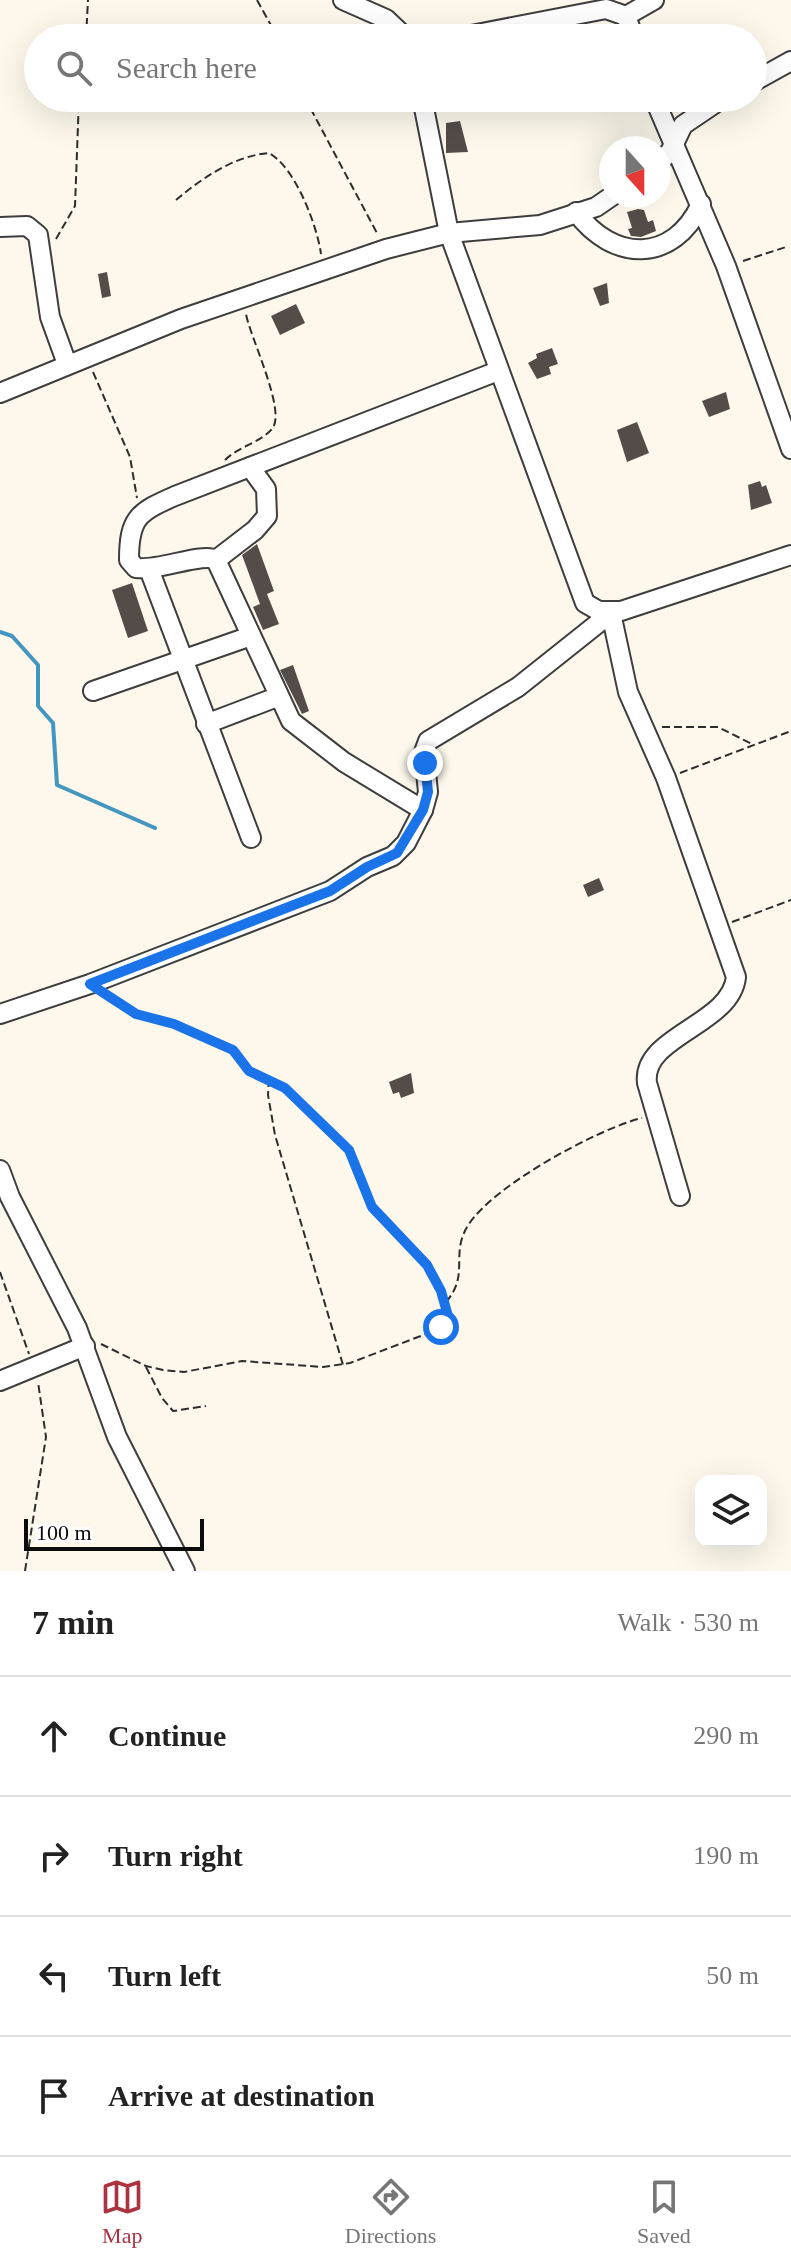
<!DOCTYPE html>
<meta charset="utf-8">
<style>
body{margin:0;font-family:"Times New Roman",serif;background:#f2f2f2;color:#222}
.controls{position:absolute;right:24px;bottom:24px;display:grid;overflow:hidden;border-radius:16px;box-shadow:0 8px 32px #0002}
.controls button{width:72px;height:72px;display:grid;place-items:center;padding:0;border:0;border-bottom:2px solid #e0e0e0;background:#fff;color:#222;font:40px sans-serif}
.compass{position:absolute;left:599px;top:136px;width:72px;height:72px;border-radius:50%;background:#fff;box-shadow:0 8px 32px #0002;rotate:159deg}
.scale{position:absolute;left:24px;bottom:20px;width:180px;box-sizing:border-box;padding-left:8px;border:4px solid #0b0b0b;border-top:0;font-size:22px;line-height:28px;white-space:nowrap;color:#0b0b0b;-webkit-text-stroke:6px #fff;paint-order:stroke}
.stop{position:absolute;width:24px;height:24px;margin:-18px;border:6px solid #1a73e8;border-radius:50%;background:#fff}
.stop.end{background:#1a73e8;border-color:#fff;box-shadow:0 2px 8px #0008}
.list{margin:0;padding:0;list-style:none}
h2{display:flex;justify-content:space-between;align-items:center;height:104px;margin:0;padding:0 32px;font-size:34px}
h2 small{font-size:26px;font-weight:400;color:#767676}
.list li{display:grid;grid-template-columns:52px 1fr auto;gap:24px;align-items:center;box-sizing:border-box;height:120px;padding:0 32px;border-top:2px solid #e0e0e0}
.list b{display:block;font-size:30px;white-space:nowrap}
.list em{font-size:26px;font-style:normal;color:#767676}
.icon{flex:none;width:44px;height:44px;fill:none;stroke:currentColor;stroke-width:2;stroke-linecap:round;stroke-linejoin:round}
.map{position:relative;flex:none;width:791px;height:1571px;overflow:hidden}
.search{position:absolute;background:#fff;box-shadow:0 8px 32px #0002;left:24px;right:24px;top:24px;height:88px;display:flex;align-items:center;gap:20px;box-sizing:border-box;padding:0 28px;border-radius:44px;color:#767676;font-size:30px}
.sheet{height:584px;background:#fff}
nav{display:flex;justify-content:space-around;align-items:center;box-sizing:border-box;height:112px;border-top:2px solid #e0e0e0;background:#fff;font-size:22px;color:#767676}
nav a{display:grid;justify-items:center;gap:4px}
nav .on{color:#ac3240}
.map>svg:first-child{display:block}
.lines{fill:none;stroke-linecap:round;stroke-linejoin:round}
.stream{stroke:#4396bf;stroke-width:4}
.building{fill:#534c49}
.minor-casing{stroke:#3e3e3e;stroke-width:22}
.path{stroke:#2d2d2d;stroke-width:2;stroke-dasharray:8 4;stroke-linecap:butt}
.minor{stroke:#fff;stroke-width:18}
.route{stroke:#1a73e8;stroke-width:10}
</style>
<div class="map">
<svg width="791" height="1571" viewBox="0 0 791 1571">
<rect width="100%" height="100%" fill="#fdf8eb"/>
<g class="lines">
<path class="stream" d="M0,632L12,636L38,665V706L53,723L57,785L155,828"/>
</g>
<g class="building">
<path d="M460,121L468,152L446,153V123Z"/>
<path d="M638,209L644,210L648,222L653,220L656,231L641,237L631,236L628,229L632,228L627,212Z"/>
<path d="M107,272L111,296L102,298L98,274Z"/>
<path d="M607,283L609,303L600,306L593,288Z"/>
<path d="M296,304L305,323L280,335L271,316Z"/>
<path d="M552,348L558,364L549,367L551,374L537,379L528,363L537,358L536,354Z"/>
<path d="M726,392L730,409L709,417L702,401Z"/>
<path d="M637,422L649,453L627,462L617,430Z"/>
<path d="M760,481L762,487L766,485L772,503L751,510L748,485Z"/>
<path d="M257,544L274,591L267,594L279,624L263,630L253,607L260,604L242,555Z"/>
<path d="M132,583L148,631L128,638L112,590Z"/>
<path d="M293,665L309,711L302,714L280,670Z"/>
<path d="M599,878L604,890L588,897L583,885Z"/>
<path d="M411,1073L414,1093L401,1098L399,1092L393,1094L389,1082Z"/>
</g>
<g class="lines">
<defs>
<g id="minor">
<path d="M343,0L386,19L406,38"/>
<path d="M626,16L654,0"/>
<path d="M456,38L606,9L626,16L634,38"/>
<path d="M753,82L791,61"/>
<path d="M422,98L449,233L585,603L599,611H621L791,555"/>
<path d="M654,98L726,266L791,449"/>
<path d="M659,162L670,152L683,125L723,98"/>
<path d="M576,212C613,262 673,264 701,204"/>
<path d="M0,227L27,226L38,235L50,317L67,364"/>
<path d="M0,393L181,319L386,249L449,233L540,225L596,207L612,196"/>
<path d="M216,560L255,530L267,516L266,489L250,467"/>
<path d="M149,569L251,838"/>
<path d="M93,691L251,636"/>
<path d="M206,724L277,697"/>
<path d="M423,810L344,762L291,721L216,560C203,552 159,571 136,568L129,560C129,518 138,512 175,496L498,371"/>
<path d="M0,1014L90,984L330,891L367,867L393,856L406,843L423,810L428,792L424,752L428,741L518,687L611,613L628,692L666,778L736,977C731,1025 641,1036 647,1083L680,1196"/>
<path d="M0,1170L10,1197L77,1328L117,1437L185,1571"/>
<path d="M0,1381L85,1346"/>
</g>
</defs>
<use href="#minor" class="minor-casing"/>
<g class="path">
<path d="M257,0L278,38"/>
<path d="M86,38L88,0"/>
<path d="M305,98L378,235"/>
<path d="M176,200C202,178 234,156 269,153C295,167 317,225 321,254"/>
<path d="M56,239L75,206L79,98"/>
<path d="M743,261L786,247"/>
<path d="M93,372L130,457L137,498"/>
<path d="M225,460C238,447 261,442 272,429C287,412 250,337 246,314"/>
<path d="M662,727H718L752,744"/>
<path d="M680,773L791,731"/>
<path d="M732,922L791,900"/>
<path d="M269,1079L268,1095L275,1135L343,1365"/>
<path d="M0,1272L29,1354"/>
<path d="M446,1302C468,1277 453,1258 464,1233C481,1191 599,1128 642,1118"/>
<path d="M101,1344L146,1366L163,1370L184,1372L242,1361L323,1367L350,1363L439,1329L448,1316L441,1291L427,1265L372,1207L349,1150L285,1088L249,1071L233,1050L174,1024L136,1014L104,994"/>
<path d="M146,1367L162,1398L173,1411L206,1406"/>
<path d="M25,1571L46,1437L38,1382"/>
</g>
<use href="#minor" class="minor"/>
</g>
<g class="lines">
<path class="route" d="M425,763L428,792L423,810L397,853L367,867L330,891L90,984L136,1014L174,1024L233,1050L249,1071L285,1088L349,1150L372,1207L427,1265L441,1291L448,1316L441,1327"/>
</g>
</svg>
<div class="controls">
<button><svg class="icon" aria-label="layers" viewBox="0 0 24 24"><path d="M12 4l9 5-9 5-9-5zM3 14l9 5 9-5"/></svg></button>
</div>
<svg class="compass" viewBox="-18 -18 36 36"><path d="M0-13l5 13h-10z" fill="#e53935"/><path d="M0 13l5-13h-10z" fill="#767676"/></svg>
<div class="scale">100 m</div>
<div class="stop" style="left:441px;top:1327px"></div>
<div class="stop end" style="left:425px;top:763px"></div>
<div class="search"><svg class="icon" aria-label="search" viewBox="0 0 24 24"><circle cx="10" cy="10" r="6"/><path d="M15 15l6 6"/></svg>Search here</div>
</div>
<section class="sheet">
<h2>7 min<small>Walk · 530 m</small></h2>
<ul class="list">
<li><svg class="icon" aria-label="ahead" viewBox="0 0 24 24"><path d="M12 20V5M6 11l6-6 6 6"/></svg><div><b>Continue</b></div><em>290 m</em></li>
<li><svg class="icon" aria-label="right" viewBox="0 0 24 24"><path d="M7 20v-9h11M14 6l5 5-5 5"/></svg><div><b>Turn right</b></div><em>190 m</em></li>
<li><svg class="icon" aria-label="left" viewBox="0 0 24 24"><path d="M17 20v-9H6M10 6l-5 5 5 5"/></svg><div><b>Turn left</b></div><em>50 m</em></li>
<li><svg class="icon" aria-label="arrive" viewBox="0 0 24 24"><path d="M6 21V4h12l-3 4 3 4H6"/></svg><div><b>Arrive at destination</b></div></li>
</ul>
</section>
<nav>
<a class="on"><svg class="icon" aria-label="map" viewBox="0 0 24 24"><path d="M3 6l6-2 6 2 6-2v14l-6 2-6-2-6 2zM9 4v14M15 6v14"/></svg>Map</a>
<a><svg class="icon" aria-label="directions" viewBox="0 0 24 24"><path d="M12 3l9 9-9 9-9-9zM9 14v-3h6M13 9l2 2-2 2"/></svg>Directions</a>
<a><svg class="icon" aria-label="saved" viewBox="0 0 24 24"><path d="M7 4h10v16l-5-4-5 4z"/></svg>Saved</a>
</nav>
